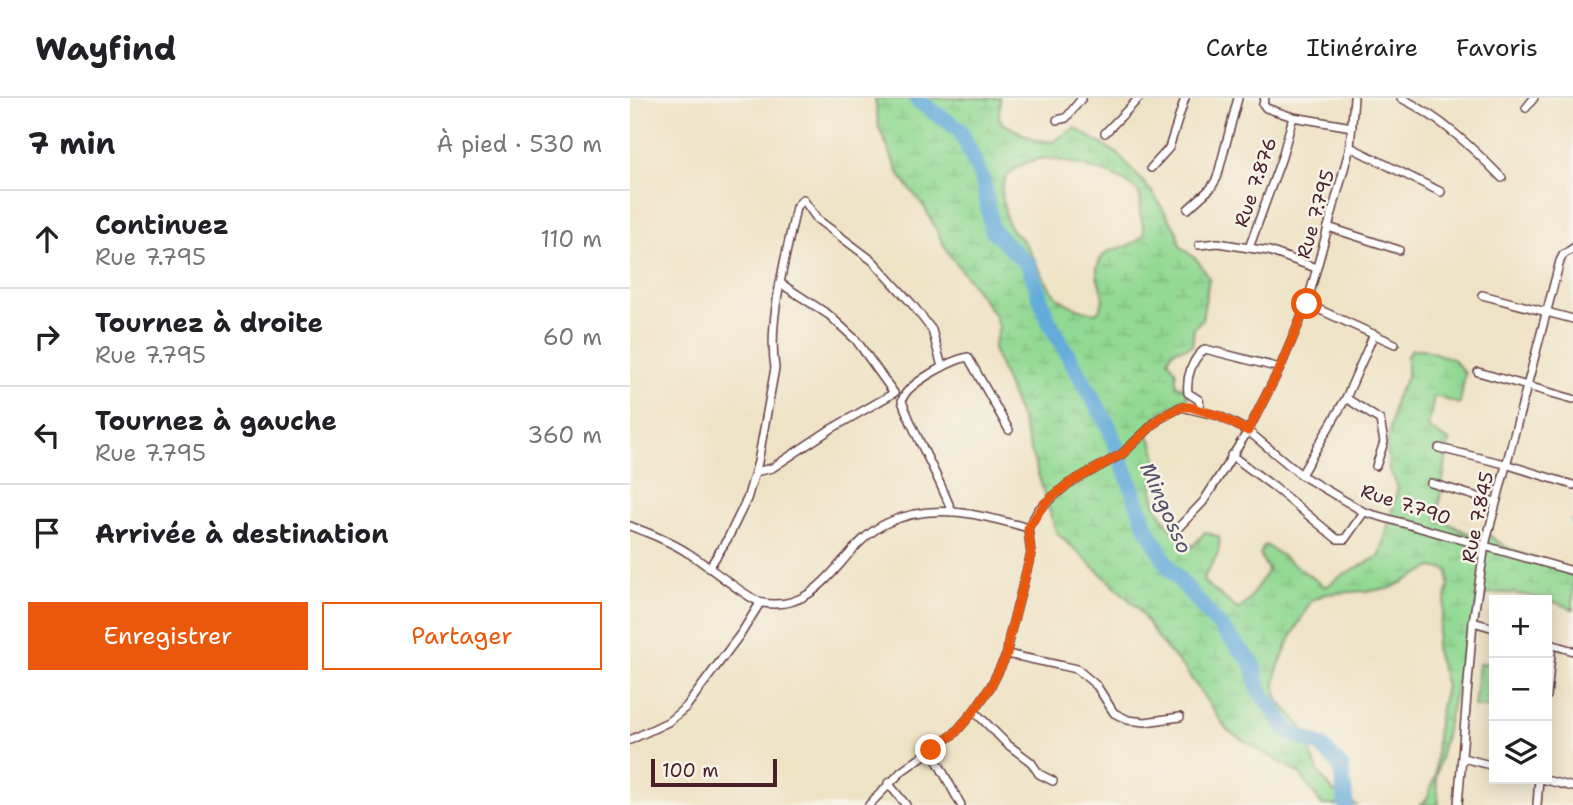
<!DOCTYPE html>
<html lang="fr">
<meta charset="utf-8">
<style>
body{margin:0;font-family:"Shantell Sans",sans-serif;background:#f2f2f2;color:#202124}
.controls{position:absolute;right:21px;bottom:21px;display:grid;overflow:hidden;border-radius:0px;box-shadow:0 4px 18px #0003}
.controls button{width:63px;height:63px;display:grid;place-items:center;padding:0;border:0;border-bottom:2px solid #e0e0e0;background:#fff;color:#202124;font:35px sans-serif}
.scale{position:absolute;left:21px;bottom:18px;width:126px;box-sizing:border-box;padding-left:7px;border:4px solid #4a1f2b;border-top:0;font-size:19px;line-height:24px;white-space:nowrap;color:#4a1f2b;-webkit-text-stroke:5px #f7f3e8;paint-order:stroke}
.stop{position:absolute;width:21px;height:21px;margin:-16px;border:5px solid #ea580c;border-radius:50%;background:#fff}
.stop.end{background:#ea580c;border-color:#fff;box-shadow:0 2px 7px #0008}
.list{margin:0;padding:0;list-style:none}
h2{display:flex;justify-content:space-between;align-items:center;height:91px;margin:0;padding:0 28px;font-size:30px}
h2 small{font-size:23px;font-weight:400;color:#757577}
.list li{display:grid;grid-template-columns:46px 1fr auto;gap:21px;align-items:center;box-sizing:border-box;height:98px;padding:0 28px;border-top:2px solid #e0e0e0}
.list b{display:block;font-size:26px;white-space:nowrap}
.list p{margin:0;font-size:23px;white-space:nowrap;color:#757577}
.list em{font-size:23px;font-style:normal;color:#757577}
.actions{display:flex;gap:14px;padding:21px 28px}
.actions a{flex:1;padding:16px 0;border:2px solid #ea580c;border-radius:0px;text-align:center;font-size:24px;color:#ea580c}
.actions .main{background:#ea580c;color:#fff}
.icon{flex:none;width:38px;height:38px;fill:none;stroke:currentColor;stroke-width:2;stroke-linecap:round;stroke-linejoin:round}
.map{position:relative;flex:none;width:943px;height:707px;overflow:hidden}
header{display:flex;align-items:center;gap:42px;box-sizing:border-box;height:98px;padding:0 35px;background:#fff;border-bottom:2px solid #e0e0e0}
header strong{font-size:33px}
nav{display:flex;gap:38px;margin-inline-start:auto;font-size:24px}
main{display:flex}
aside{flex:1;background:#fff}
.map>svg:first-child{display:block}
.green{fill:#92d993;stroke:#6e7c5f;stroke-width:2}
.wetland{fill:url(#wetland-marsh);stroke:#6e7c5f;stroke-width:2;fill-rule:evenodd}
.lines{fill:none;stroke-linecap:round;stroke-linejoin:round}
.stream{stroke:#64abda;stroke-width:2.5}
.river{stroke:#64abda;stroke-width:16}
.minor-casing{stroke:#633c42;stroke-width:10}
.minor{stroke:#fff;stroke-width:7}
.route{stroke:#ea580c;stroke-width:9}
.labels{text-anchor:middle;stroke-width:5;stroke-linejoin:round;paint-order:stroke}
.street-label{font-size:19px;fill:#4a1f2b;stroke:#f7f3e8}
.water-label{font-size:21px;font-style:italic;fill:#535068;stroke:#f7f3e8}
</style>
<header>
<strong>Wayfind</strong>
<nav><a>Carte</a><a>Itinéraire</a><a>Favoris</a></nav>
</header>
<main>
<aside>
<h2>7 min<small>À pied · 530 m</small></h2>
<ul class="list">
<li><svg class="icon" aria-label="ahead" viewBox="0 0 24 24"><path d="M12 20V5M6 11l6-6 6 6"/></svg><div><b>Continuez</b><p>Rue 7.795</p></div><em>110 m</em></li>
<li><svg class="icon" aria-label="right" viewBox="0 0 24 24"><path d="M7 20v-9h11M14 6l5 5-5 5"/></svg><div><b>Tournez à droite</b><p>Rue 7.795</p></div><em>60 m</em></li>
<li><svg class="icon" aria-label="left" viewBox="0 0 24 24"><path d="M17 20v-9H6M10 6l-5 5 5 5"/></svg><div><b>Tournez à gauche</b><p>Rue 7.795</p></div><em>360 m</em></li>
<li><svg class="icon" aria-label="arrive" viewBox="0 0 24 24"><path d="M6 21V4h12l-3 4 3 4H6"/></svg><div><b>Arrivée à destination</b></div></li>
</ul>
<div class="actions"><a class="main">Enregistrer</a><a>Partager</a></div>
</aside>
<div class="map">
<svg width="943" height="707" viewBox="0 0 943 707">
<defs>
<pattern id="wetland-marsh" width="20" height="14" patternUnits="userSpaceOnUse" patternTransform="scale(1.75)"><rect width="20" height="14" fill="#92d993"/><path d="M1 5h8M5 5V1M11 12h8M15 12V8" fill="none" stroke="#7fba7f"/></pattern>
</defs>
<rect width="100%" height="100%" fill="#f7f3e8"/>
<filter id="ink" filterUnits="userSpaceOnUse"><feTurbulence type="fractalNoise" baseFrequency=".0143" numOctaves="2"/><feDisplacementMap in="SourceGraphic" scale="14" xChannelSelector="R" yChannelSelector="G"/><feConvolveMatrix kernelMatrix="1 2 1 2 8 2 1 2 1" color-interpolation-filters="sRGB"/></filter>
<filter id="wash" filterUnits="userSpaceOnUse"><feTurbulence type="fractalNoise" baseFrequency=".00686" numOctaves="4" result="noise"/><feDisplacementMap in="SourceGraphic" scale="28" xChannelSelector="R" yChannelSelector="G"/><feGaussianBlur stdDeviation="1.57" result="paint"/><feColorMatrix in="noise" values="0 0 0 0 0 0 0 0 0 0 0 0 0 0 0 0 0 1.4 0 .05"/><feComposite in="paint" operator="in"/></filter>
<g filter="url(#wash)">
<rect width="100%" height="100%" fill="#efe3c6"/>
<path class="green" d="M849,565L864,566V610L844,608Z"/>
<path class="wetland" d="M245,0H370L369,18L372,25L403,41L422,44L445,30L488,56L523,95L547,134L550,148L568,163L579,180L572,222L564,230L562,248L544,252L538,261L546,274V287L557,291L558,299L531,314L516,332C520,340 526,350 526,358C527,371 520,384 523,397C526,412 548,446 563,448L575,434L589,439C592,461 578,467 573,483L606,510L610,511L618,503L638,472L630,457L633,449L636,447L696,489L712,477L750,458L768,389L759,371L757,348L765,301L777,279V257L782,251H793L823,261L835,275L830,306L804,298L798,330L819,343L807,420L837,435L855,433C876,456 915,461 943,478V511C922,502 878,490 855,497L834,553L806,679L809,707H790L797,701L805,678L808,624L816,588L805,549L819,487L818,472L802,469L759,491L695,496L681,503L660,541L647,572L645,588L648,602L670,626L688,673L703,693L726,707H692L670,676L598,633L554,570L531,545L507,509L426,434L392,324L363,251L369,230L364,216L317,153L295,110L270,78L249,30ZM416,60C440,64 493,75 508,94C513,100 510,108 510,115C511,123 515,129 514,136C498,156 478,144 469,164C460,183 484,198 466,215C416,205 421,186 397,149C393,141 384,136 380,129C376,123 375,115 374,108C373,103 371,97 372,92C373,71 399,62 416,60Z"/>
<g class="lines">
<path class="stream" d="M941,422L943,425"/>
<path class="river" d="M286,0L288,3L330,32L353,82L362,132L399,168L418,222L478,327L516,428L539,470L623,566L629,592L659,634L691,648L711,669L716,707"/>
</g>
</g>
<g filter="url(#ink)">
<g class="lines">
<defs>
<g id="minor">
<path d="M635,0L633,6L636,10L663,19"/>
<path d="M771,0C811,20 841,48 872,80"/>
<path d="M896,10L904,0"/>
<path d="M427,22L436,20L452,0"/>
<path d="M475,35L509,0"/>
<path d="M720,49L811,94"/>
<path d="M521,70L539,50L555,0"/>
<path d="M558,111L581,90L587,80L608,0"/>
<path d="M698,129L769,152"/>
<path d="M569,147L588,145L619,150"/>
<path d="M686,170L639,153L619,150L652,59L663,19L722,29"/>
<path d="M852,197L943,221"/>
<path d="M677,206L765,246"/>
<path d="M848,274L943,301"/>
<path d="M716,300L750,322L754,344L746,368"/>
<path d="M571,313L569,302L558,295C556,279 562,261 575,251L650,270"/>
<path d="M809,350L875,366L943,387"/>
<path d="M601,357L644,389L707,441H715L734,414"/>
<path d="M125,374L142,370L201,331L264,295L226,242L199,217L150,185"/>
<path d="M671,377L716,300L744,236"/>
<path d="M801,385L865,404"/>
<path d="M322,414C308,376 286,341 272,303C274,287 322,262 338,259L379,332"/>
<path d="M0,428C19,435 40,443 58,455C74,464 120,503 133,505C195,515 209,447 257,425C303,403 353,417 398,430"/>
<path d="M549,429L573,404L618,333L650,270L677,206L720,49L724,0"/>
<path d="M79,470L98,440L117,401L128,364L145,270C137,221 157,157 166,109L173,101L187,121L243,163L282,206L302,232L312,269"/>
<path d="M843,524L864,530"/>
<path d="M917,545L943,553"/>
<path d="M377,556L447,571L467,588L484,615L498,622L515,624L550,619"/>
<path d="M917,598L922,546"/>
<path d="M344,613L377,646L401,664L409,676L423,683"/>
<path d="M0,642L38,624L56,609L112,534L130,505"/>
<path d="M301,652L331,707"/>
<path d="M833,660L864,668"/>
<path d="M912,681L943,689"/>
<path d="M258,685L276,707"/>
<path d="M239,707L272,673L324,636L344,613L361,588L377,556L379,540L401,456L398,430L409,411L438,386L492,356L529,321L551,309L589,318L605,326L618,333L671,377L734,414L943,473"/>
<path d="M828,707L843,524L855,447L930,163L933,157L943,150"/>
<path d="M907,707L909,681"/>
</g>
</defs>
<use href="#minor" class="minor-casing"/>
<use href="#minor" class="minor"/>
</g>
</g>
<g class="lines" filter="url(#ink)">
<path class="route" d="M301,652L324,636L344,613L361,588L377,556L379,540L401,456L398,430L415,405L438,386L492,356L529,321L551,309H560L589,318L618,333L650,270L677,206"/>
</g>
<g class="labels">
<g class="street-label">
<text transform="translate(625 84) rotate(-71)" y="7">Rue 7.876</text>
<text transform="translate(685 116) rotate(-74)" y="7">Rue 7.795</text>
<text transform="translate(776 406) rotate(18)" y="7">Rue 7.790</text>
<text transform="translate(847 419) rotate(-78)" y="7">Rue 7.845</text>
</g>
<g class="water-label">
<text transform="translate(536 410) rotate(66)" y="7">Mingosso</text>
</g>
</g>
</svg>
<div class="controls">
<button>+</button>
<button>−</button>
<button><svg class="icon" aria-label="layers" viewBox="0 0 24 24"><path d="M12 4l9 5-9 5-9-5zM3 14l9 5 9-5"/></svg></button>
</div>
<div class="scale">100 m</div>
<div class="stop" style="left:677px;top:206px"></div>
<div class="stop end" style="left:301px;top:652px"></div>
</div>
</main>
